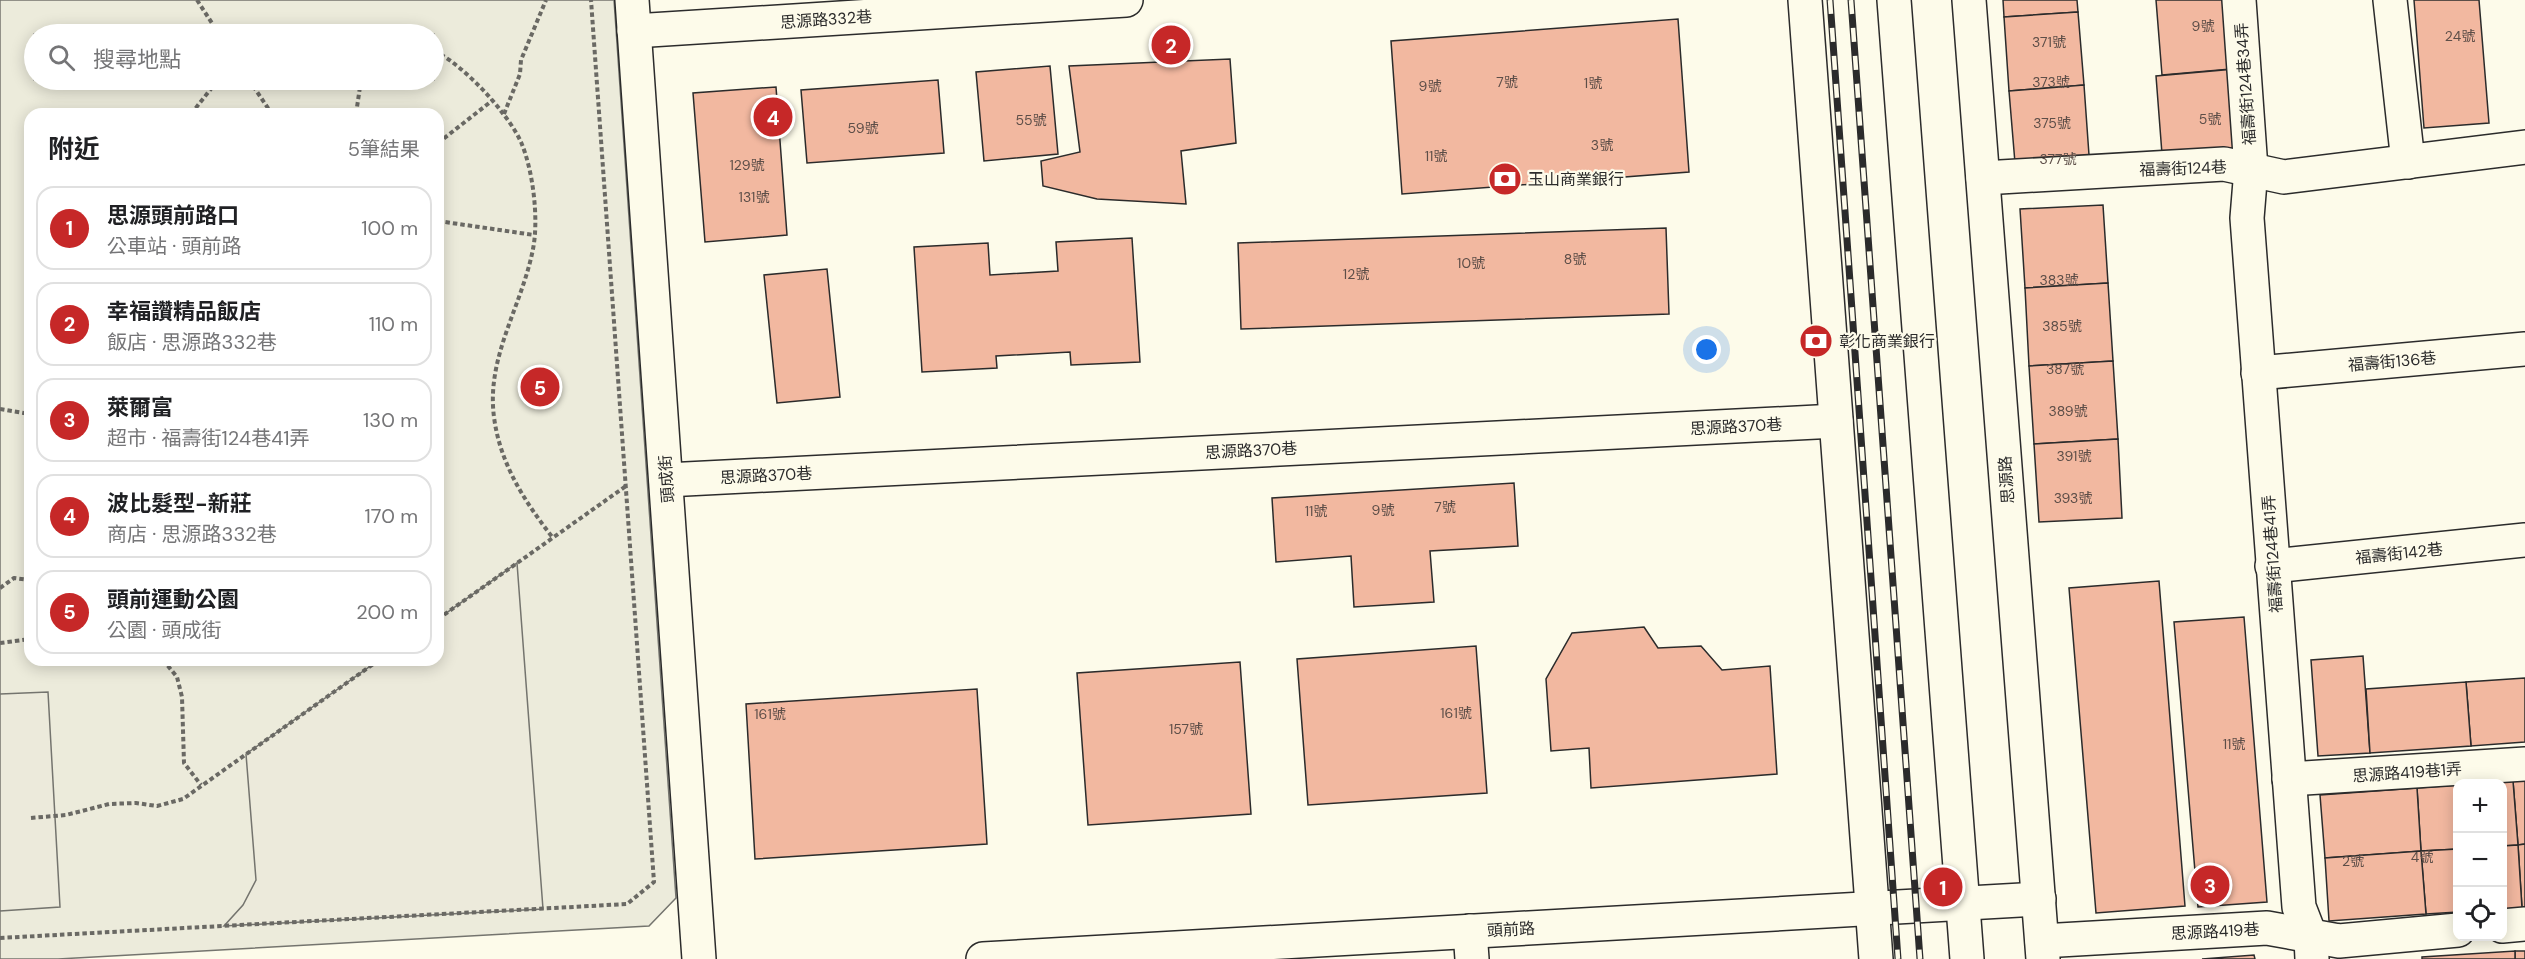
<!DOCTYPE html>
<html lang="zh-TW">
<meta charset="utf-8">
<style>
body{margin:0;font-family:"DM Sans","Noto Sans TC",sans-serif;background:#f2f2f2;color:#202124}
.controls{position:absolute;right:18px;bottom:18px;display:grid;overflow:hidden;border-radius:12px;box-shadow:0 3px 15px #0003}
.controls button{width:54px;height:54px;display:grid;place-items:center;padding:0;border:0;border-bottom:2px solid #e0e0e0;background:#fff;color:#202124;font:30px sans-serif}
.you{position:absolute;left:1707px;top:350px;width:21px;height:21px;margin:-15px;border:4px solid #fff;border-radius:50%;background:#1a73e8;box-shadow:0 0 0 9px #1a73e833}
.badge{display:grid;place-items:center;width:39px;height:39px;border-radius:50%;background:#c62828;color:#fff;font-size:20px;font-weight:700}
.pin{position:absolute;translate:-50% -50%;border:3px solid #fff;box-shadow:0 2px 6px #0006}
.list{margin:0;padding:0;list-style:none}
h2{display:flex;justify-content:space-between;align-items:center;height:78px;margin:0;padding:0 24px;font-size:26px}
h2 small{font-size:20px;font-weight:400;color:#757577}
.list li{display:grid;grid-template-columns:39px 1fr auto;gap:18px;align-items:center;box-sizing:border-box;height:84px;margin:0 12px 12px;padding:0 12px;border:2px solid #e0e0e0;border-radius:18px}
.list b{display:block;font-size:22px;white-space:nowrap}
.list p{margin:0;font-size:20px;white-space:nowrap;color:#757577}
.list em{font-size:20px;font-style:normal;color:#757577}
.icon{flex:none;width:33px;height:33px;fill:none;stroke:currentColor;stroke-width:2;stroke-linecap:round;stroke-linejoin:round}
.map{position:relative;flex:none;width:2525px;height:959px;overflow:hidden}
.search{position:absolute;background:#fff;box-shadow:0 3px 15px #0003;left:24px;top:24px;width:420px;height:66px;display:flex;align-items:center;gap:15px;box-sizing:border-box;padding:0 21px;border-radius:33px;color:#757577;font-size:22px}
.panel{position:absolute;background:#fff;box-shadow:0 3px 15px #0003;left:24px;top:108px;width:420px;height:558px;border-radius:18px}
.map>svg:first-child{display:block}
.green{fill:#ecebdb;stroke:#74746e;stroke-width:1.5;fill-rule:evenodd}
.parking{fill:#eceadb;stroke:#74746e;stroke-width:1.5}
.building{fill:#f2b8a0;stroke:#2b2b2b;stroke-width:1.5}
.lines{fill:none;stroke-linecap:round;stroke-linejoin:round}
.minor-casing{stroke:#2b2b2b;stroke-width:36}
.major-casing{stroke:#2b2b2b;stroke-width:36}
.path{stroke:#6a6964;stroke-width:4;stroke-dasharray:4.5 3;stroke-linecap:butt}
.minor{stroke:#fdfbea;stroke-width:33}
.major{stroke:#fdfbea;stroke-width:33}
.rail-casing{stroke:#2b2b2b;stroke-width:7}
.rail{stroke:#fdfbea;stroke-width:4.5;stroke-dasharray:14;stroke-linecap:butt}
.labels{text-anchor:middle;stroke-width:4.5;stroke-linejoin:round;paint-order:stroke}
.number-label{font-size:14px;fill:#5d4e48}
.street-label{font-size:16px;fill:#2b2b2b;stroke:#fdfbea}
.poi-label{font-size:16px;fill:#2b2b2b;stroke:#fdfbea;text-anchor:start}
</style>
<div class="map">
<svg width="2525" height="959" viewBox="0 0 2525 959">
<rect width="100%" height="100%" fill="#fdfbea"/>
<path class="green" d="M0,0H614L676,898L649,926L58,959H0ZM34,34H434V80H34ZM30,114H438V660H30Z"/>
<g class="parking">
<path d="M517,563L543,909L224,926L243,905L256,880L246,754L379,660H438V619Z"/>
<path d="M48,692L60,907L0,911V694Z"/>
</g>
<g class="building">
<path d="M2003,0H2077L2078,12L2004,17Z"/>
<path d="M2156,0H2225L2231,69L2162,75Z"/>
<path d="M2414,0H2479L2489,123L2424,128Z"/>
<path d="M2078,12L2084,85L2009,91L2004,17Z"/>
<path d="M1678,19L1689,172L1402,194L1391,41Z"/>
<path d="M1230,59L1236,143L1181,151L1186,204L1097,199L1043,186L1041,161L1080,152L1069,66Z"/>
<path d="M1050,66L1058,154L984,161L976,72Z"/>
<path d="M2235,69L2242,147L2162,154L2156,76Z"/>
<path d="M938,80L944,153L807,163L801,90Z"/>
<path d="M2084,85L2090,169L2016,175L2009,91Z"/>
<path d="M776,87L787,235L705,242L693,93Z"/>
<path d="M2103,205L2108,283L2025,288L2020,209Z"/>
<path d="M1666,228L1669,314L1241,329L1238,243Z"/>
<path d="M1132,238L1140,362L1071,365L1070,352L996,356L997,368L922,372L914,247L988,243L990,275L1058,271L1056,242Z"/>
<path d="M827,269L840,397L777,403L764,275Z"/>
<path d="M2108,283L2113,361L2029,366L2025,288Z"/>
<path d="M2113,361L2118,439L2034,444L2029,366Z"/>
<path d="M2118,439L2122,518L2039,522L2034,444Z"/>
<path d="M1514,483L1518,546L1430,551L1434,602L1354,607L1351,556L1276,562L1272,498Z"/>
<path d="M2159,581L2185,906L2096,913L2069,588Z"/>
<path d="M2244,617L2267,902L2198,907L2174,622Z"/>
<path d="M1644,627L1658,648L1701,646L1722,670L1770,666L1777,774L1591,788L1589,748L1551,751L1546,679L1572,633Z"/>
<path d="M1476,646L1487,793L1308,805L1297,659Z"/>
<path d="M2363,656L2370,753L2318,756L2311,660Z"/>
<path d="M1240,662L1251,814L1088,825L1077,673Z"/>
<path d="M2525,678V742L2471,746L2466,682Z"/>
<path d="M2466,682L2471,746L2370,753L2366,689Z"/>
<path d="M977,689L987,844L755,859L746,704Z"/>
<path d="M2525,780V844L2518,845L2513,781Z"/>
<path d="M2513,781L2518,845L2502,846V784H2481Z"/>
<path d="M2458,785V849L2421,851L2417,788Z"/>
<path d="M2417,788L2421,851L2325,858L2320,795Z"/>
<path d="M2525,844V908H2522L2518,845Z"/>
<path d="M2518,845L2522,908L2502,909V846Z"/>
<path d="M2458,849V912L2426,914L2421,851Z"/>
<path d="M2421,851L2426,914L2329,921L2325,858Z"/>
<rect x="2515" y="951" width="10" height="8"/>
<path d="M2515,951V959H2422V957Z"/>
<path d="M2254,955L2255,959H2202Z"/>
</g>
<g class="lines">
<defs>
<g id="minor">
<path d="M632,0L699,959"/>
<path d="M2239,0L2251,169L2247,218L2299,907L2311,938L2312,959"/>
<path d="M2390,0L2408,162"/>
<path d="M634,31L1126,0"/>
<path d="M1983,178L2224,164L2284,177L2525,147"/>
<path d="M2258,373L2525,349"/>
<path d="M666,480L1836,421"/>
<path d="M2272,566L2525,540"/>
<path d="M2289,779L2525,764"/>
<path d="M2502,926L2525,924"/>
<path d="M1470,931L1472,959"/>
<path d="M2042,941L2267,928L2339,941L2458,930"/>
<path d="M983,959L2039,899"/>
</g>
<g id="major">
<path d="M1805,0L1876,959"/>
<path d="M1894,0L1967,959"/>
<path d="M1969,0L2043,959"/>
</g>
</defs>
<use href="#minor" class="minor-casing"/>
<use href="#major" class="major-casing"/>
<g class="path">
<path d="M197,0L219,34"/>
<path d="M303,34L328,29L384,34"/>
<path d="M434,51C455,60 487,92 501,111C508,120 516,131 521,142C533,170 539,219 533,249C522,306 486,357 494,417C500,464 525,502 553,538"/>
<path d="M249,80L272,114"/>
<path d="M191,114L218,80"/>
<path d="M356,114L361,80"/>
<path d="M504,114L520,74L521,60L546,0"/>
<path d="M438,143L493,100"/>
<path d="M438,221L534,235"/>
<path d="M0,409L30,414"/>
<path d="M0,588L14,578L30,580"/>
<path d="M438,619L626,486"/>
<path d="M0,643L30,639"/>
<path d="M163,660L177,677L182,697L184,763L201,785"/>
<path d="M31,818L66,815L109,804L136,803L157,806L183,799L379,660"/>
<path d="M0,938L627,904L654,882L591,0"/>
</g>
<use href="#minor" class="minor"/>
<use href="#major" class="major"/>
<defs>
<g id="rail">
<path d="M1830,0L1898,959"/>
<path d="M1851,0L1920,959"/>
</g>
</defs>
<use href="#rail" class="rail-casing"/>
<use href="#rail" class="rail"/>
</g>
<defs>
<symbol id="bank-disc" viewBox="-11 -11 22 22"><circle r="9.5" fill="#c62828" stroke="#fdfbea"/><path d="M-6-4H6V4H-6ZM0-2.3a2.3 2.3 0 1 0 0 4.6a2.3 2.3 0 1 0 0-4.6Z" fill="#fff"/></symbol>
</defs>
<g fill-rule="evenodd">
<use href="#bank-disc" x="1486" y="160" width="38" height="38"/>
<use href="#bank-disc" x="1797" y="322" width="38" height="38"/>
</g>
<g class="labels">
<g class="number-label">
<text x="2203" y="31">9號</text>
<text x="2460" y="41">24號</text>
<text x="2049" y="47">371號</text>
<text x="1507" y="87">7號</text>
<text x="2051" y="87">373號</text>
<text x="1593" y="88">1號</text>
<text x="1430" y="91">9號</text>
<text x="2210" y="124">5號</text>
<text x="1031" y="125">55號</text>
<text x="2052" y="128">375號</text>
<text x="863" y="133">59號</text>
<text x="1602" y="150">3號</text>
<text x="1436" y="161">11號</text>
<text x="2058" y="164">377號</text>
<text x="747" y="170">129號</text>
<text x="754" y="202">131號</text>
<text x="1575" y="264">8號</text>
<text x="1471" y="268">10號</text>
<text x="1356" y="279">12號</text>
<text x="2059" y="285">383號</text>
<text x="2062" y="331">385號</text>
<text x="2065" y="374">387號</text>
<text x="2068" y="416">389號</text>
<text x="2074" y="461">391號</text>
<text x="2073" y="503">393號</text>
<text x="1445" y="512">7號</text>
<text x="1383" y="515">9號</text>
<text x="1316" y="516">11號</text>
<text x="1456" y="718">161號</text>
<text x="770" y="719">161號</text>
<text x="1186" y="734">157號</text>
<text x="2234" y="749">11號</text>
<text x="2422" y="862">4號</text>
<text x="2353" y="866">2號</text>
</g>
<g class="street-label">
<text transform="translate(826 19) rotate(-4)" y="6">思源路332巷</text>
<text transform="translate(2245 84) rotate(-94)" y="6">福壽街124巷34弄</text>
<text transform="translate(2183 168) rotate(-2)" y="6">福壽街124巷</text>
<text transform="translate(2392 361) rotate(-5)" y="6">福壽街136巷</text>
<text transform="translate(1736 426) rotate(-3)" y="6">思源路370巷</text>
<text transform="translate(1251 450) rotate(-3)" y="6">思源路370巷</text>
<text transform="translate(766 475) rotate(-3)" y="6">思源路370巷</text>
<text transform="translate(666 479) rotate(-94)" y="6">頭成街</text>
<text transform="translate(2006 480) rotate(-94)" y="6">思源路</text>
<text transform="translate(2399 553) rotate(-6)" y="6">福壽街142巷</text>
<text transform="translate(2272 554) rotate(-94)" y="6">福壽街124巷41弄</text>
<text transform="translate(2407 772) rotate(-4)" y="6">思源路419巷1弄</text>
<text transform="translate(1511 929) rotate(-3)" y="6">頭前路</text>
<text transform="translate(2215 931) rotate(-3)" y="6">思源路419巷</text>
</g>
<g class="poi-label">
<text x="1528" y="185">玉山商業銀行</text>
<text x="1839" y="347">彰化商業銀行</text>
</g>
</g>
</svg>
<div class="controls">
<button>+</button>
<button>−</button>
<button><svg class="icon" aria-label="locate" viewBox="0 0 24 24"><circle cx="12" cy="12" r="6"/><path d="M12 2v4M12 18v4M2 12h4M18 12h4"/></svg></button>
</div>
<div class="you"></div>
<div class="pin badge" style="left:1943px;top:887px">1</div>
<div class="pin badge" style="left:1171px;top:45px">2</div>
<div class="pin badge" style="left:2210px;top:885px">3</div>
<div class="pin badge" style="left:773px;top:117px">4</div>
<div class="pin badge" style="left:540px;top:387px">5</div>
<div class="search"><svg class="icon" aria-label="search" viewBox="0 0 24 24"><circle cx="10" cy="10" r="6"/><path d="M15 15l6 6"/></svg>搜尋地點</div>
<section class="panel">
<h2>附近<small>5筆結果</small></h2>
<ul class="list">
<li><span class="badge">1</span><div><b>思源頭前路口</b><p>公車站 · 頭前路</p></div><em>100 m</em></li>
<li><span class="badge">2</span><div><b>幸福讚精品飯店</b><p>飯店 · 思源路332巷</p></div><em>110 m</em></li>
<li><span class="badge">3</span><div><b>萊爾富</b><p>超市 · 福壽街124巷41弄</p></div><em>130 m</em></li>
<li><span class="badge">4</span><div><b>波比髮型-新莊</b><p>商店 · 思源路332巷</p></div><em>170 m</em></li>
<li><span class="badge">5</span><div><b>頭前運動公園</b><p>公園 · 頭成街</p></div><em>200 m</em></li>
</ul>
</section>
</div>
